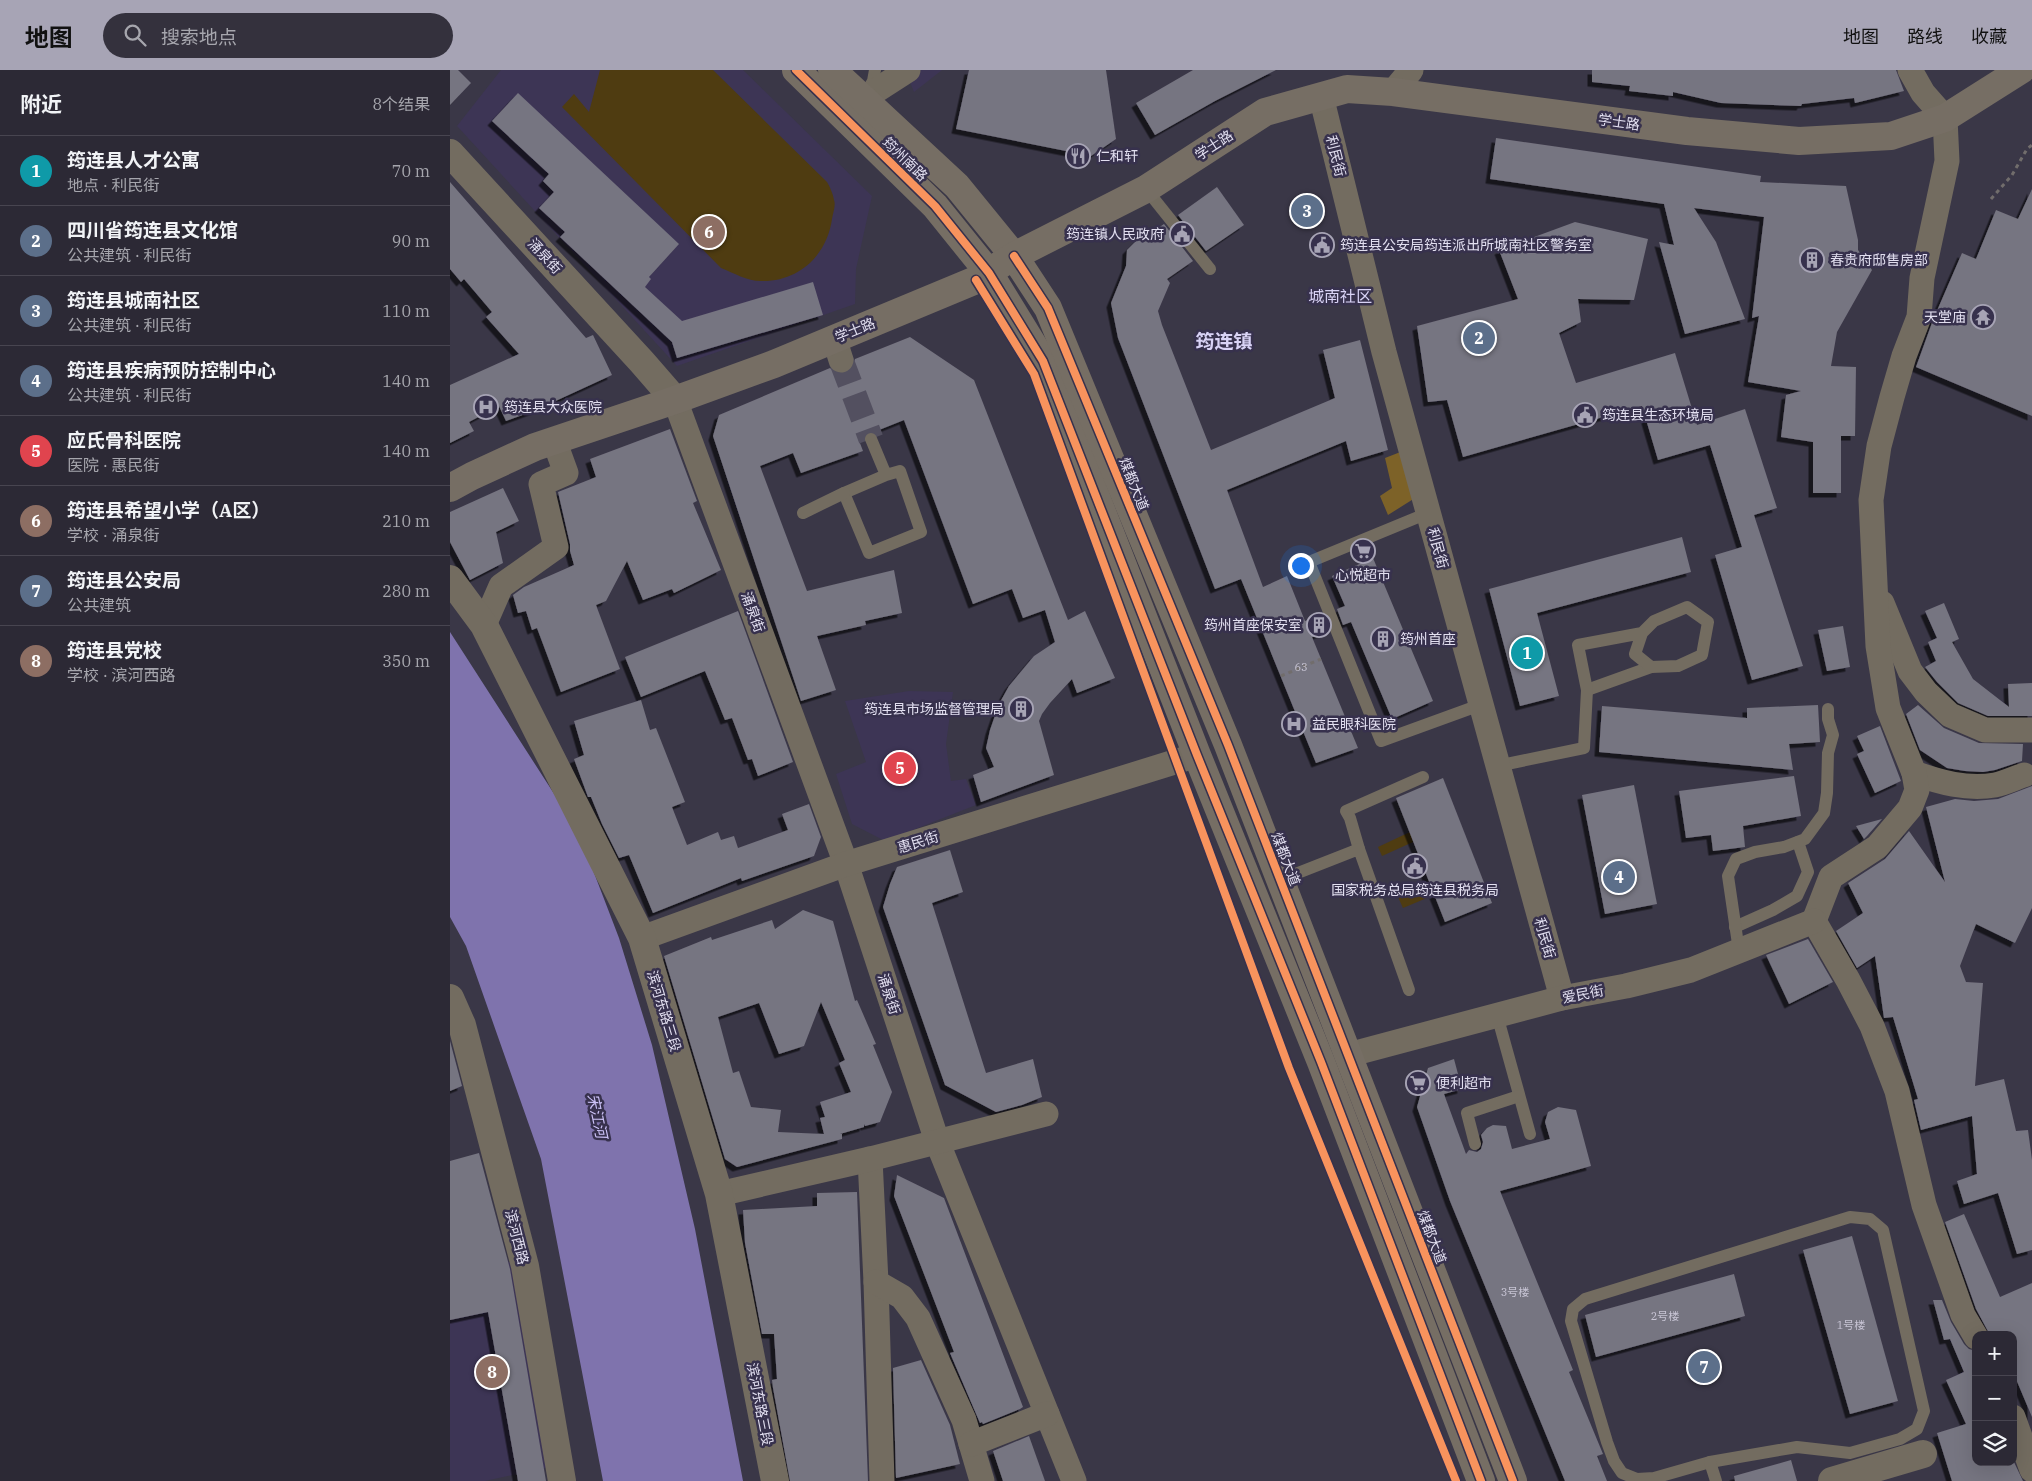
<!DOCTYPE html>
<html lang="zh">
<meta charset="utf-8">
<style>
body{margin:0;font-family:"IBM Plex Serif","Noto Sans SC",serif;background:#34313d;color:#f1f3f6}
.controls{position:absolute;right:15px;bottom:15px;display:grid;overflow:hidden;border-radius:10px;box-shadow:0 5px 20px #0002}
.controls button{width:45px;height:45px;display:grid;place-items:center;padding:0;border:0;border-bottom:1px solid #484550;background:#2c2935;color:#f1f3f6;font:25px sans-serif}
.you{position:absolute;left:850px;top:495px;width:18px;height:18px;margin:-12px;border:4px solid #fff;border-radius:50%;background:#1a73e8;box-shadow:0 0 0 8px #1a73e833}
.badge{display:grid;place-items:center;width:32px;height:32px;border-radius:50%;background:#a7a4b5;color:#fff;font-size:16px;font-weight:700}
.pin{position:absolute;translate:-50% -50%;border:2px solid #fff;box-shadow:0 1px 5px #0006}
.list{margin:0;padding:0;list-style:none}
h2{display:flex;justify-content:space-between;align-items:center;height:65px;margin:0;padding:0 20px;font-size:21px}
h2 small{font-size:16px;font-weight:400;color:#a6a6ad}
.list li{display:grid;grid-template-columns:32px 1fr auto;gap:15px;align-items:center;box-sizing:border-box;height:70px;padding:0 20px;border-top:1px solid #484550}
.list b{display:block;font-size:19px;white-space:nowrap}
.list p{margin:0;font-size:16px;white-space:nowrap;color:#a6a6ad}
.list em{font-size:16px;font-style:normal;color:#a6a6ad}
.icon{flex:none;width:28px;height:28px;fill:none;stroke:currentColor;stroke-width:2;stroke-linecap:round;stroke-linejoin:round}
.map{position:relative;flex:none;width:1582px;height:1411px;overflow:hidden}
header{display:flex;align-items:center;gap:30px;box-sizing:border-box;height:70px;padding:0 25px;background:#a7a4b5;color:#111}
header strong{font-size:24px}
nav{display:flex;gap:28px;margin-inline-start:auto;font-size:18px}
.search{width:350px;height:45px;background:#34313d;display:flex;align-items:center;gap:12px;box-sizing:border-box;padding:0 18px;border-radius:28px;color:#a6a6ad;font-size:19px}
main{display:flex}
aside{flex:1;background:#2c2935}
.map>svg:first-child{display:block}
.built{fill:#3d3555}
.green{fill:#4f3c11}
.forest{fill:#7d6228}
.water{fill:#7f73ad}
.building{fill:#767481;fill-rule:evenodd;filter:url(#shadow)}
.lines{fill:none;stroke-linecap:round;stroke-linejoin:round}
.minor-tunnel{stroke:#535060;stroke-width:25;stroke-dasharray:25 12;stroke-linecap:butt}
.path{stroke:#716d6c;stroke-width:3;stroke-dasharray:4 4;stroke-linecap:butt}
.service{stroke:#736c60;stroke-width:12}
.minor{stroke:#736c60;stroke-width:25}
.tertiary{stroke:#736c60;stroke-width:28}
.secondary{stroke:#766e64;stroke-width:28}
.cycleway-casing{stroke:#37314d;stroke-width:11}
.cycleway{stroke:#f8935d;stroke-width:8}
.labels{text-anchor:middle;stroke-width:5;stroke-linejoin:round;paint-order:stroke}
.number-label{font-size:11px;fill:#c7c4d4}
.street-label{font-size:14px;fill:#e2dff0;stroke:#37314d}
.poi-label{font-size:14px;fill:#e2dff0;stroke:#37314d;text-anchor:start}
.water-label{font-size:15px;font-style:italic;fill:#ccc2f7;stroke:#37314d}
.quarter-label{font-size:16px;fill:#d9d3f6;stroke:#37314d}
.district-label{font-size:19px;font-weight:bold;fill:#d9d3f6;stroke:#37314d}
</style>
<header>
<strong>地图</strong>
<div class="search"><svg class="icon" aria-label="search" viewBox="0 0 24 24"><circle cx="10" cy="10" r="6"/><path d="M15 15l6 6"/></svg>搜索地点</div>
<nav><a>地图</a><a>路线</a><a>收藏</a></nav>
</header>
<main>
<aside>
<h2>附近<small>8个结果</small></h2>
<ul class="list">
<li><span class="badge" style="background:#0f9aa8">1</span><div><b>筠连县人才公寓</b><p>地点 · 利民街</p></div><em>70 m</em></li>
<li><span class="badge" style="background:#5c6f8a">2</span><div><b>四川省筠连县文化馆</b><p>公共建筑 · 利民街</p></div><em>90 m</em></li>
<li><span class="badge" style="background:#5c6f8a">3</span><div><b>筠连县城南社区</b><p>公共建筑 · 利民街</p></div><em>110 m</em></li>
<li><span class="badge" style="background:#5c6f8a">4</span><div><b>筠连县疾病预防控制中心</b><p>公共建筑 · 利民街</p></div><em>140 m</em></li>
<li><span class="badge" style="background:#e0444e">5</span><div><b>应氏骨科医院</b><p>医院 · 惠民街</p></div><em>140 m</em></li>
<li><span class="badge" style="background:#8d6e63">6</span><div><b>筠连县希望小学（A区）</b><p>学校 · 涌泉街</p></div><em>210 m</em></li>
<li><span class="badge" style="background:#5c6f8a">7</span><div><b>筠连县公安局</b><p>公共建筑</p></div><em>280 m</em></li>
<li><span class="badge" style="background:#8d6e63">8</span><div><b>筠连县党校</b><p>学校 · 滨河西路</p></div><em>350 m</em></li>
</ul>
</aside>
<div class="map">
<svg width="1582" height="1411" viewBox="0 0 1582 1411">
<defs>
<filter id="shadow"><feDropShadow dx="-4.5" dy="4.5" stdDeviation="0" flood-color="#0009"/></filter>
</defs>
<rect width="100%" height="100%" fill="#3a3747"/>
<g class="built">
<path d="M51,0H293L422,126L406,199L405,234L227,296L7,56Z"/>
<path d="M455,0H492L464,22Z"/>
<path d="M459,621L503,622L496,674L501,711L516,709L526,735L435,771L402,754L386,704L416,692L395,631Z"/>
<path d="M63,1191L100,1397L35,1411H0V1206L30,1197Z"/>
</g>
<g class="green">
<path d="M150,0H263L377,112C380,117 383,124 384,130C386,135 383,143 382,149C377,185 349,212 311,211C297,211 284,203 271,198L112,37L124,24L139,42Z"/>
<path d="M960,762L963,772L932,786L928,777Z"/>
<path d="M980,813L984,825L953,838L948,827Z"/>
</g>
<path class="forest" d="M953,381L965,428L938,445L930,426L942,418L935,388Z"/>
<path class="water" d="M0,562L128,761L169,868L202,975L245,1159L293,1411H153L91,1089L16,876L0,847Z"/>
<g class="building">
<path d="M0,0H8L21,13L0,35Z"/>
<path d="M519,0H656L666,69L641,86L506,59Z"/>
<path d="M743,0H826L765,31L705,65L686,33Z"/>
<path d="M1142,0H1446L1454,21L1405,33L1404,28L1352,34L1351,36L1271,33L1223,22V26L1179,21L1180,16L1142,12Z"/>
<path d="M68,23L229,174L199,207L201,209L195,217L232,251L363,212L373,245L227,288L222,272L110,167L115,162L89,138L104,122L93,111L99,104L42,51Z"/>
<path d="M1046,68L1311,106L1310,112L1396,116L1408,170V180L1422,200L1387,262L1381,296L1406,297L1405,366H1391V423H1363V372L1331,367L1336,325L1351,321L1298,312L1309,246L1302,248L1314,147L1244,138L1266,172L1295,249L1235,264L1209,172L1224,175L1214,134L1040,109Z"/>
<path d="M0,112L136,268L143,265L162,305L86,340L56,351L49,336L19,352L24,361L0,373V315L69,284L36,247L42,242L14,209L11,212L0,199Z"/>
<path d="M767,117L794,155L756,181L728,145Z"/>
<path d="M1582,119V346L1466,297L1483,250L1512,183L1526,189L1546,140L1568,149Z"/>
<path d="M1125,152L1198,169L1184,230L1128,229L1131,252L1109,263L1126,313L1225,283L1247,355L1295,339L1327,438L1304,445L1353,596L1302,610L1265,485L1292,477L1260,375L1208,390L1192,336L1013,387L997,330L978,332L967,256L1068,229L1049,180Z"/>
<path d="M714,154L743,191L717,209L720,213L708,241L712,255L761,380L885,328L873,280L910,270L938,380L901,391L896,371L777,420L813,517L837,506L855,551L871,545L878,561L862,567L908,678L866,693L791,509L765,519L668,268L661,233L676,196L677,180L693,164L695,167Z"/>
<path d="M460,267L524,310L618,550L635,541L665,608L627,623L622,609L600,633L592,644L589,651L604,705L531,732L523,705L544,697L536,678L540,660L549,634L559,616L584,586L605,572L595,540L573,548L562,519L523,534L454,350L424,362L418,361L408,368L413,381L351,403L343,383L310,396L357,521L444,500L452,543L415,551L416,555L367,566L386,620L351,631L263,366L269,345L380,298L387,304L396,303L402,299L405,289Z"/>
<path d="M220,359L247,431L243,433L271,500L224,523L222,519L193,530L177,491L156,531L146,535L170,599L111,622L87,558L82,560L76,541L68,543L63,525L74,517L124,495L120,481V474L108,422L146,407L140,389Z"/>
<path d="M53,418L69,451L46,462L53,493L20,510L0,472V442Z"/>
<path d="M1232,467L1241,502L1087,543L1109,626L1070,636L1039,519Z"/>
<path d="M923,488L983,631L942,649L901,552L893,555L887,539L895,536L882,506Z"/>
<path d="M1494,533L1509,569L1502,572L1523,609L1559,637L1558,614L1582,613V646H1538L1508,633L1487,612L1475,597L1486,591L1478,572L1487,568L1475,541Z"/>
<path d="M288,541L343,692L308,706L302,689L298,690L282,648L275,650L255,601L191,627L175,587Z"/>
<path d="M1393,556L1400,597L1377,601L1368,560Z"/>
<path d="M191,630L200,660L206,658L235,732L222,737L237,775L268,762L271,770L284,766L288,778L338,760L332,744L359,734L371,767L364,786L292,811L291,808L203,843L179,785L169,788L152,754L141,727H138L124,689L134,685L124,651Z"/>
<path d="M1368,635L1370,672L1339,674L1343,700L1149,682L1152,636L1297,648V638Z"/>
<path d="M1468,635L1494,658L1529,673L1573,674L1572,691L1545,700L1533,702L1515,701L1497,698L1470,680L1456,644Z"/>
<path d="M1430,656L1451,711L1425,723L1407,684L1414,681L1407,666Z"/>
<path d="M1344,706L1351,746L1293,756L1295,777L1263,781L1261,765L1236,768L1229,721Z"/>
<path d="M993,708L1042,833L995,852L946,728Z"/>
<path d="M1184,715L1207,834L1155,844L1132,725Z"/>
<path d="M1582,716V838L1565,873L1526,854L1510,896L1516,912L1533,913L1525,1016L1554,1009L1566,1061L1578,1060L1582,1090V1180L1567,1184L1548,1123L1514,1134L1507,1111L1527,1104L1522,1046L1471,1060L1464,1030L1468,1029L1443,947L1434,948L1425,886L1407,898L1386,861L1413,843L1398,813L1435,789L1459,761L1495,812L1476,737L1505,729L1524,731L1548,729Z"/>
<path d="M1432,749L1417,766L1414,769L1406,756Z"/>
<path d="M500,780L513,822L482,833L536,1003L583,989L592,1027L572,1035L546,1042L495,1015L433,837L440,814L447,797Z"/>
<path d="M353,840L383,851L405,931L407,930L426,974L423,975L442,1022L430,1052L415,1056L414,1054V1057L390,1064H392V1069L287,1097L275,1089L214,886L261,867L262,870L322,850L325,859ZM371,932L395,990L389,993L401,1022L370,1032L375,1047L370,1048L374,1064L328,1062L331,1040L301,1037L289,1001L283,1003L268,947L309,933L329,984L354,976Z"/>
<path d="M1358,869L1383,912L1339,934L1316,885Z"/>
<path d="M0,971L12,1016L0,1021Z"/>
<path d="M1004,989L1012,1019L994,1024L1016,1084L1019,1080L1027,1082L1031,1079L1033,1072L1031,1065L1037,1058L1043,1055L1056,1056L1062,1079L1100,1069L1095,1052L1098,1042L1108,1037L1126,1040L1141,1096L1050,1121L1123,1300L1119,1302L1153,1384L1147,1386L1157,1411H1115L1000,1131L967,1037L978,998Z"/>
<path d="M29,1083L60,1199L96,1411H68L38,1242L0,1250V1091Z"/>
<path d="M447,1105L494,1128L573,1337L570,1339L533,1354L532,1352L530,1353L500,1283L504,1282L444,1126Z"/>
<path d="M407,1122L418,1411H340L323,1318L322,1310L327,1309L324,1264H312L295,1173L293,1140L367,1136V1123Z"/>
<path d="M1514,1144L1550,1227L1582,1213V1347L1563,1302V1265H1540L1526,1239L1495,1152Z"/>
<path d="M1402,1166L1448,1331L1400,1344L1353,1180Z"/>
<path d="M1284,1204L1295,1246L1146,1287L1135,1245Z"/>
<path d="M1483,1230H1492L1501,1252L1514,1274L1519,1279L1526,1281V1392H1563V1390L1573,1411H1502L1487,1363L1516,1354L1496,1310L1514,1302L1500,1269L1494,1270Z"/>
<path d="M471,1290L500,1355L510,1394L446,1408L443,1298Z"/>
<path d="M579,1366L595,1411H553L543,1381Z"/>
<path d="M1341,1390L1347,1411H1285L1284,1406Z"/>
</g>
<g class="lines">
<path class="minor-tunnel" d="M391,290L421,369"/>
<g class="path">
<path d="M1541,129L1562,105L1577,79L1582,75"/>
<path d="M831,606L871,589"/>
</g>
<g class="service">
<path d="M416,23L423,11L425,0"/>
<path d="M696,119L760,199"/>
<path d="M421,369L436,405L394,423L419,483L471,462L450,401L436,405"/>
<path d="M353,443L394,423"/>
<path d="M978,443L859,492L931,671L1030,635"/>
<path d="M1137,620L1201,597"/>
<path d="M1047,696L1134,678L1137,620L1128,575L1192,563L1204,551L1237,537L1258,552L1252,585L1228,596L1201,597L1185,584L1192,563"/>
<path d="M909,779L900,748L896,741L973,707"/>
<path d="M830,810L909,779L959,920"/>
<path d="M1285,857L1323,840L1347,826L1358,802L1348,772"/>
<path d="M1289,881L1278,806L1286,789L1305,782L1334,777L1355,769L1374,743L1377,723L1378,683L1383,665L1378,649V639"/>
<path d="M1047,945L1080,1064"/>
<path d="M1025,1074L1017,1043L1069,1026"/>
<path d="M1400,1147L1420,1149L1433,1160L1474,1341L1467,1359L1450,1369L1400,1383L1347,1377L1260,1392L1204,1408L1187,1409L1172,1403L1164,1391L1157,1372L1121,1251L1123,1239L1135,1229Z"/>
<path d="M1260,1392L1266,1411"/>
</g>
<g class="minor">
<path d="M943,22L961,0"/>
<path d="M871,26L934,282L1112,928"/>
<path d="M413,29L458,0"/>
<path d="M384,268L391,290"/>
<path d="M225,330L396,794L487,1071L624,1411"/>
<path d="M1432,533L1460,601L1476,622L1500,645L1535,660H1582"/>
<path d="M34,555L51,516L106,477L91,414L116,403L104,370"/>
<path d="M1464,703C1489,712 1517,720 1545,715C1555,713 1565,708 1574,705"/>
<path d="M1364,851L1381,807L1427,777L1460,738L1467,720L1464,703L1438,638L1428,576L1421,430L1429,376L1442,327L1454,286L1469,247L1472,208L1497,91L1495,48L1473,23L1460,0"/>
<path d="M1364,851L1398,910L1422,956L1447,1021L1474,1135L1513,1245L1526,1267"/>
<path d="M192,868L396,794L747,685"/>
<path d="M898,985L1112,928L1176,916L1241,900L1364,851"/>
<path d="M420,1089L426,1212L432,1411"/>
<path d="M269,1124L420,1089L596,1044"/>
<path d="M426,1212L452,1227L468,1248L514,1350L532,1411"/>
<path d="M1563,1347L1582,1400"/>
<path d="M521,1374L597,1344"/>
</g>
<g class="tertiary">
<path d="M0,83L192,292L225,330"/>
<path d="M0,509L34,555L192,868L269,1124L325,1411"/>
<path d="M0,928L12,955L75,1196L112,1411"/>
<path d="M1382,1411L1473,1384"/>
</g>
<g class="secondary">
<path d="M346,0L485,136L539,203L593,291L747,685L871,992L1031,1411"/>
<path d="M382,0L507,116L564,186L598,238L778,675L1063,1411"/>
<path d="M0,418L22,406L85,377L225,330L324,294L526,210L564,186L696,119L815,42L897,19L943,22L1237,61L1349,71L1441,66L1495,48L1571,0"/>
</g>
<defs>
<g id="cycleway">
<path d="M346,0L485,136L539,203L593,291L747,685L871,992L1031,1411"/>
<path d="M564,186L598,238L778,675L1063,1411"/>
<path d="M526,210L584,304L839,998L1006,1411"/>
</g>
</defs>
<use href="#cycleway" class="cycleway-casing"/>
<use href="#cycleway" class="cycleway"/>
</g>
<defs>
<symbol id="restaurant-ring" viewBox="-11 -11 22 22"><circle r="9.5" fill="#37314d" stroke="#a7a4b5" stroke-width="1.5"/><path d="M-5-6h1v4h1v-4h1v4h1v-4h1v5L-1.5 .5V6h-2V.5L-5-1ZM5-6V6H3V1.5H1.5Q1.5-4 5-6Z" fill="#a7a4b5"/></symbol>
<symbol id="civic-ring" viewBox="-11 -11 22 22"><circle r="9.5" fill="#37314d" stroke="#a7a4b5" stroke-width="1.5"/><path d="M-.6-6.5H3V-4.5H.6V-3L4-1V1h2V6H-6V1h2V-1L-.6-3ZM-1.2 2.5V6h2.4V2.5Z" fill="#a7a4b5"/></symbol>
<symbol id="building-ring" viewBox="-11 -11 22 22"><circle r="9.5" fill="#37314d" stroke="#a7a4b5" stroke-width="1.5"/><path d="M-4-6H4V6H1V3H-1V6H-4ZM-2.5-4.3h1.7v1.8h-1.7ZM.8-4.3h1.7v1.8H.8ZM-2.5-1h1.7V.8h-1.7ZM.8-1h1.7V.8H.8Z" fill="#a7a4b5"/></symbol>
<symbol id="temple-ring" viewBox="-11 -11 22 22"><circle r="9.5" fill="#37314d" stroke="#a7a4b5" stroke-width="1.5"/><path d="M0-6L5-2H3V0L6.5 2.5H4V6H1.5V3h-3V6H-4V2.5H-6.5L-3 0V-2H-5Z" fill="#a7a4b5"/></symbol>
<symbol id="hospital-ring" viewBox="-11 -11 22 22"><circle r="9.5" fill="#37314d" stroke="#a7a4b5" stroke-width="1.5"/><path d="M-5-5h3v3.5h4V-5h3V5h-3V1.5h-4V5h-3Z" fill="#a7a4b5"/></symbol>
<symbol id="supermarket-ring" viewBox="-11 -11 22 22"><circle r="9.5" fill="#37314d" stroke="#a7a4b5" stroke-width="1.5"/><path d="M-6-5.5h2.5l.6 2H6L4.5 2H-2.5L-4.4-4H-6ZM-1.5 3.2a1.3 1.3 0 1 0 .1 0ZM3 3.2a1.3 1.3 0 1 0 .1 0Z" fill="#a7a4b5"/></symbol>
</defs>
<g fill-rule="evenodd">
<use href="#restaurant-ring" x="614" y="72" width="28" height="28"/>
<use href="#civic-ring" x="718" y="150" width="28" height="28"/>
<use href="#civic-ring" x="858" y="161" width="28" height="28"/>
<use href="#building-ring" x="1348" y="176" width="28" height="28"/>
<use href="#temple-ring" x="1519" y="233" width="28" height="28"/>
<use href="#hospital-ring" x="22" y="323" width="28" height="28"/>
<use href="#civic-ring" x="1121" y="331" width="28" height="28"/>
<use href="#supermarket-ring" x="899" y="467" width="28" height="28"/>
<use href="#building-ring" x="855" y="541" width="28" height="28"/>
<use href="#building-ring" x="919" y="555" width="28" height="28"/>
<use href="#building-ring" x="557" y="625" width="28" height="28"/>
<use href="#hospital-ring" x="830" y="640" width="28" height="28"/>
<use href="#civic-ring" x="951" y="782" width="28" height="28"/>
<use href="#supermarket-ring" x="954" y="999" width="28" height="28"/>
</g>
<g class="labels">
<g class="number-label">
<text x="851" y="601">63</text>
<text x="1065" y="1226">3号楼</text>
<text x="1215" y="1250">2号楼</text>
<text x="1401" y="1259">1号楼</text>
</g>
<g class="street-label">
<text transform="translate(1169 52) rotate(8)" y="5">学士路</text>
<text transform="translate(764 75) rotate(-33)" y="5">学士路</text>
<text transform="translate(886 86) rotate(76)" y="5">利民街</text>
<text transform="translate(455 89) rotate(44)" y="5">筠州南路</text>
<text transform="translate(95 186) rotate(47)" y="5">涌泉街</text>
<text transform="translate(405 260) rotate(-22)" y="5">学士路</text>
<text transform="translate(684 414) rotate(68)" y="5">煤都大道</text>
<text transform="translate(988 478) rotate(75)" y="5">利民街</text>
<text transform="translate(303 542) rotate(70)" y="5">涌泉街</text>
<text transform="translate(468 772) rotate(-17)" y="5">惠民街</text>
<text transform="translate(836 789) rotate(69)" y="5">煤都大道</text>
<text transform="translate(1095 868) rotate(74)" y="5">利民街</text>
<text transform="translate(439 924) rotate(72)" y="5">涌泉街</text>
<text transform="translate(1133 924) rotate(-11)" y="5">爱民街</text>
<text transform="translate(214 941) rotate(73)" y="5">滨河东路三段</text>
<text transform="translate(67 1167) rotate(76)" y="5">滨河西路</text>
<text transform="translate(982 1167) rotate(69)" y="5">煤都大道</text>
<text transform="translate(310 1334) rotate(79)" y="5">滨河东路三段</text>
</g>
<g class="poi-label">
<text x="646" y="91">仁和轩</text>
<text x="714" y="169" text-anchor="end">筠连镇人民政府</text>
<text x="890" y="180">筠连县公安局筠连派出所城南社区警务室</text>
<text x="1380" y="195">春贵府邸售房部</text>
<text x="1516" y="252" text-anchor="end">天堂庙</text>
<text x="54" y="342">筠连县大众医院</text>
<text x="1152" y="350">筠连县生态环境局</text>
<text x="913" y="510" text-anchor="middle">心悦超市</text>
<text x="852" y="560" text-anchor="end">筠州首座保安室</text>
<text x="950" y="574">筠州首座</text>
<text x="554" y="644" text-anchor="end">筠连县市场监督管理局</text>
<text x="862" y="659">益民眼科医院</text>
<text x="965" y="825" text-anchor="middle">国家税务总局筠连县税务局</text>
<text x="986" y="1018">便利超市</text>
</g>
<g class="water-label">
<text transform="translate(147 1046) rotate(78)" y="5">宋江河</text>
</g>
<g class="quarter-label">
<text x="890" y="232">城南社区</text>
</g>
<g class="district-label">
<text x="774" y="278">筠连镇</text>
</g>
</g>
</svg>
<div class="controls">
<button>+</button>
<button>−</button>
<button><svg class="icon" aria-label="layers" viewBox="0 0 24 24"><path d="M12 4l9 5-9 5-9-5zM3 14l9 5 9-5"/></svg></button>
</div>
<div class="you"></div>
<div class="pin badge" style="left:1077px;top:583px;background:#0f9aa8">1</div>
<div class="pin badge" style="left:1029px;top:268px;background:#5c6f8a">2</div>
<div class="pin badge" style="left:857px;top:141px;background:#5c6f8a">3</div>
<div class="pin badge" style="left:1169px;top:807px;background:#5c6f8a">4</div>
<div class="pin badge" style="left:450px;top:698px;background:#e0444e">5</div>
<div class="pin badge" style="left:259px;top:162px;background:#8d6e63">6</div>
<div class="pin badge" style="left:1254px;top:1297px;background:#5c6f8a">7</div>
<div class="pin badge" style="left:42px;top:1302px;background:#8d6e63">8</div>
</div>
</main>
